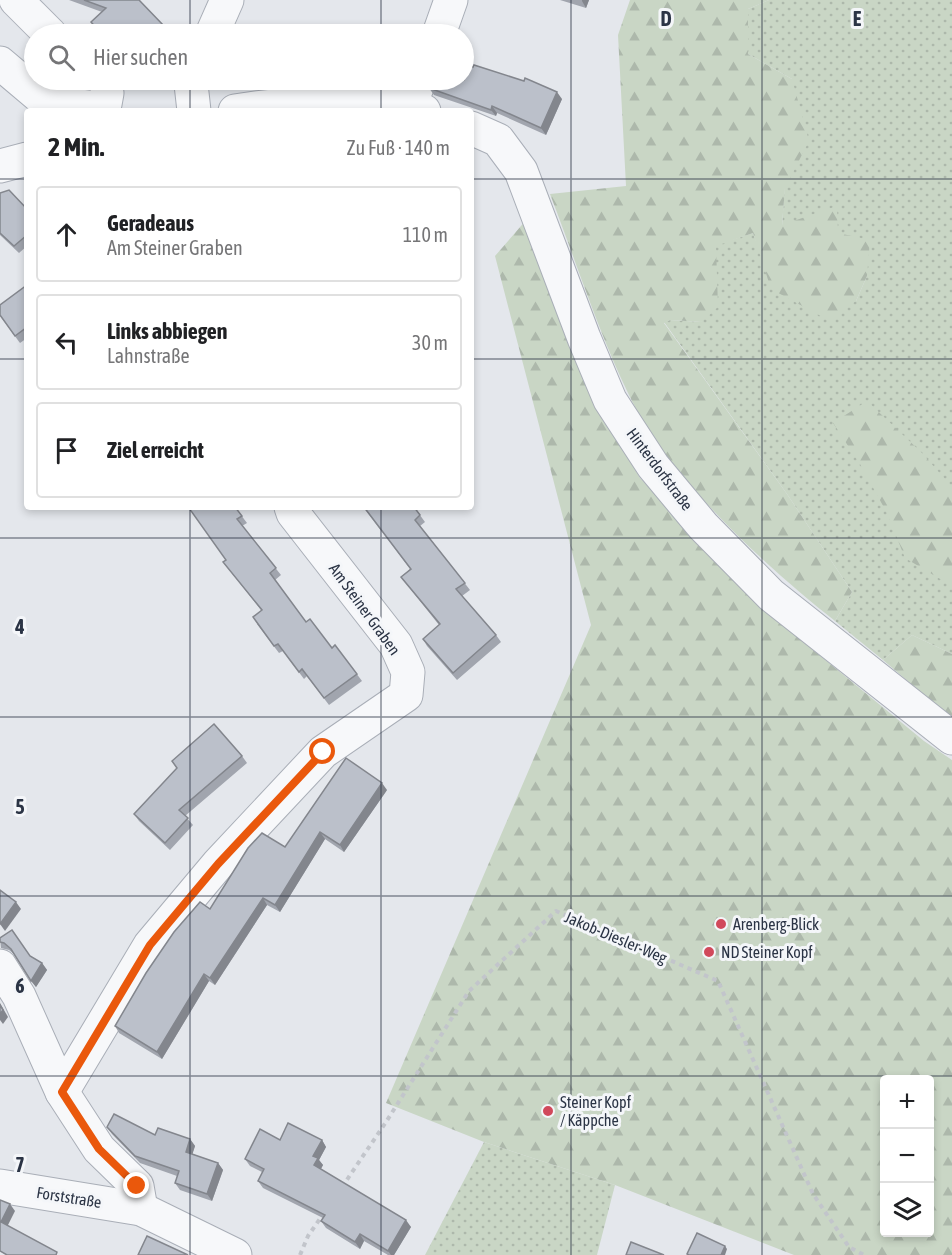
<!DOCTYPE html>
<html lang="de">
<meta charset="utf-8">
<style>
body{margin:0;font-family:"Asap Condensed",sans-serif;background:#f6f6f6;color:#202124}
.controls{position:absolute;right:18px;bottom:18px;display:grid;overflow:hidden;border-radius:6px;box-shadow:0 3px 9px #0003}
.controls button{width:54px;height:54px;display:grid;place-items:center;padding:0;border:0;border-bottom:2px solid #e0e0e0;background:#fff;color:#202124;font:30px sans-serif}
.stop{position:absolute;width:18px;height:18px;margin:-14px;border:4px solid #ea580c;border-radius:50%;background:#fff}
.stop.end{background:#ea580c;border-color:#fff;box-shadow:0 2px 6px #0008}
.list{margin:0;padding:0;list-style:none}
h2{display:flex;justify-content:space-between;align-items:center;height:78px;margin:0;padding:0 24px;font-size:26px}
h2 small{font-size:20px;font-weight:400;color:#757577}
.list li{display:grid;grid-template-columns:39px 1fr auto;gap:18px;align-items:center;box-sizing:border-box;height:96px;margin:0 12px 12px;padding:0 12px;border:2px solid #e0e0e0;border-radius:6px}
.list b{display:block;font-size:22px;white-space:nowrap}
.list p{margin:0;font-size:20px;white-space:nowrap;color:#757577}
.list em{font-size:20px;font-style:normal;color:#757577}
.icon{flex:none;width:33px;height:33px;fill:none;stroke:currentColor;stroke-width:2;stroke-linecap:round;stroke-linejoin:round}
.map{position:relative;flex:none;width:952px;height:1255px;overflow:hidden}
.search{position:absolute;background:#fff;box-shadow:0 3px 9px #0003;left:24px;top:24px;width:450px;height:66px;display:flex;align-items:center;gap:15px;box-sizing:border-box;padding:0 21px;border-radius:33px;color:#757577;font-size:22px}
.panel{position:absolute;background:#fff;box-shadow:0 3px 9px #0003;left:24px;top:108px;width:450px;height:402px;border-radius:6px}
.map>svg:first-child{display:block}
.grass{fill:url(#grass-dots)}
.forest{fill:url(#forest-firs);fill-rule:evenodd}
.lines{fill:none;stroke-linecap:round;stroke-linejoin:round}
.minor-casing{stroke:#a9aeb7;stroke-width:35}
.path{stroke:#c2c5cb;stroke-width:4;stroke-dasharray:4.5 4.5;stroke-linecap:butt}
.minor{stroke:#f7f8fa;stroke-width:33}
.wall{fill:#a1a5ae}
.shaded-wall{fill:#83868d}
.building{fill:#bbc0ca;stroke:#83868d;stroke-width:1.5}
.route{stroke:#ea580c;stroke-width:8}
.grid{fill:none;stroke:#2b3445;stroke-width:1.5;stroke-opacity:0.55}
.poi-dot{fill:#d1495b;stroke:#f4f6f9;stroke-width:2}
.labels{text-anchor:middle;stroke-width:6;stroke-linejoin:round;paint-order:stroke}
.street-label{font-size:16px;fill:#2b3445;stroke:#f4f6f9}
.poi-label{font-size:16px;fill:#2b3445;stroke:#f4f6f9;text-anchor:start}
.grid-label{font-size:20px;text-anchor:middle;font-weight:bold;fill:#2b3445;stroke:#f4f6f9;stroke-width:6;stroke-linejoin:round;paint-order:stroke}
</style>
<div class="map">
<svg width="952" height="1255" viewBox="0 0 952 1255">
<defs>
<pattern id="grass-dots" width="8" height="8" patternUnits="userSpaceOnUse" patternTransform="scale(1.5)"><rect width="8" height="8" fill="#c9d6c5"/><path d="M2 2h.1M6 6h.1" fill="none" stroke="#adb8ab" stroke-width="1.8" stroke-linecap="round"/></pattern>
<pattern id="forest-firs" width="22" height="20" patternUnits="userSpaceOnUse" patternTransform="scale(1.5)"><rect width="22" height="20" fill="#c9d6c5"/><path d="M5 1l3.5 6h-7zM16 11l3.5 6h-7z" fill="#adb8ab"/></pattern>
</defs>
<rect width="100%" height="100%" fill="#e4e7ec"/>
<g class="grass">
<path d="M769,0H952V654L912,635L883,660L835,621L852,592L787,494L664,322L670,320L701,322L716,245L753,233L758,246L856,301L867,276L782,226L792,79L748,54V9Z"/>
<path d="M484,1142L615,1185L597,1255H425Z"/>
</g>
<g class="forest">
<path d="M630,0H769L748,9V54L792,79L809,141L785,188L782,225L837,206L838,233L870,240L867,276L856,301L828,320L771,289L753,233L716,246L718,307L701,322L670,320L664,323L787,494L852,592L835,621C763,564 668,477 628,393C598,331 575,259 550,194L626,186L618,35Z"/>
<path d="M527,219L589,391L640,478L762,608L924,741L952,760V1255H794L615,1185L484,1142L386,1103L591,625L495,256ZM884,1080H930V1232H884Z"/>
<path d="M867,401L921,452L952,487V586L905,558L887,513L860,464L833,423Z"/>
<path d="M912,635L952,654V719L883,660Z"/>
</g>
<g class="lines">
<defs>
<g id="minor">
<path d="M16,0L50,34"/>
<path d="M212,34L227,0"/>
<path d="M439,34L451,0"/>
<path d="M0,63L39,96L49,102L97,108L105,104L107,93"/>
<path d="M193,80L191,84L194,111"/>
<path d="M409,107L420,80"/>
<path d="M235,111C280,103 324,102 369,104C388,105 406,106 424,111"/>
<path d="M471,128L498,140L521,171L584,338L610,400L653,466L703,526L771,595L952,738"/>
<path d="M0,166L27,159"/>
<path d="M0,966L19,996L62,1092L99,1149L137,1186L141,1209"/>
<path d="M62,1092L150,945L218,864L323,752L406,695L408,672L396,645L293,513L291,507"/>
<path d="M0,1186L141,1209L235,1255"/>
</g>
</defs>
<use href="#minor" class="minor-casing"/>
<g class="path">
<path d="M342,1187L386,1122L469,991L556,911L718,981L813,1194L849,1247L864,1255"/>
<path d="M300,1255L308,1236L324,1213"/>
</g>
<use href="#minor" class="minor"/>
</g>
<g class="wall">
<path d="M69,0H139L164,26L169,33L168,34H101L91,22L102,12Z"/>
<path d="M560,0H589L586,8Z"/>
<path d="M364,80H401L397,87L366,82Z"/>
<path d="M429,88L562,99L546,135L497,113L496,116L434,95Z"/>
<path d="M0,193L27,209V246L19,253L0,235Z"/>
<path d="M27,285V338L20,343L0,316Z"/>
<path d="M235,507L247,523L242,526L281,575L275,580L306,622L332,648L335,645L362,681L329,705L307,676L304,679L283,651L279,653L257,624L261,610L223,562L226,560Z"/>
<path d="M363,507H414L425,522L420,526L470,590L462,596L496,635L501,642L457,680L427,646L423,639L439,625L401,577L410,569Z"/>
<path d="M242,756L247,763L185,816L193,825L170,850L139,821L134,814L177,768L172,761Z"/>
<path d="M387,790L344,852L325,839L280,912L267,905L215,985L209,981L162,1059L119,1033L115,1026L210,909L285,847Z"/>
<path d="M0,938L42,963L47,970L36,987L14,954L9,950L1,948Z"/>
<path d="M107,1127L155,1135L190,1139L195,1146L192,1154L218,1163L223,1170L212,1201L180,1190L175,1183L177,1176L140,1163L112,1134Z"/>
<path d="M322,1140L326,1147L319,1160L323,1165L321,1169L411,1227L394,1255H388L364,1241L360,1249L326,1228L321,1221L323,1218L263,1188L258,1181L262,1172L250,1166L245,1159Z"/>
</g>
<g class="shaded-wall">
<path d="M582,0H589L586,8L582,1Z"/>
<path d="M392,80H401L397,87Z"/>
<path d="M557,92L562,99L546,135L541,128Z"/>
<path d="M492,106L497,113L496,116L491,110Z"/>
<path d="M382,783L387,790L344,852L340,845Z"/>
<path d="M320,832L325,839L280,912L275,905Z"/>
<path d="M263,898L267,905L215,985L210,978Z"/>
<path d="M16,902L21,909L5,931L0,924Z"/>
<path d="M42,963L47,970L36,987L31,981Z"/>
<path d="M204,974L209,981L162,1059L157,1052Z"/>
<path d="M0,1003L8,1017L3,1024L0,1020Z"/>
<path d="M190,1139L195,1146L191,1159L186,1152Z"/>
<path d="M322,1140L326,1147L319,1160L323,1165L319,1172L314,1165L313,1156Z"/>
<path d="M218,1163L223,1170L212,1201L207,1194Z"/>
<path d="M10,1204L15,1211L6,1229L1,1222Z"/>
<path d="M406,1220L411,1227L394,1255H391L388,1251Z"/>
<path d="M360,1234L364,1241L360,1249L355,1242Z"/>
<path d="M725,1246L727,1249L725,1255H721Z"/>
</g>
<g class="building">
<path d="M84,0H139L164,26L155,34H102L91,22L106,8Z"/>
<path d="M228,26L248,34H223Z"/>
<path d="M464,64L473,67L474,65L524,81L525,78L557,92L541,128L492,106L491,110L429,88L431,80H464Z"/>
<path d="M9,190L27,209V235L14,246L0,233V193Z"/>
<path d="M27,285V327L15,336L0,315V305Z"/>
<path d="M190,507H235L242,516L237,519L276,568L270,573L306,622L310,619L332,648L335,645L357,674L324,698L302,669L299,672L278,644L274,646L253,617L262,610L223,562L226,560L189,508Z"/>
<path d="M364,507H414L420,515L415,520L465,583L456,589L496,635L453,673L423,639L440,624L401,577L411,569Z"/>
<path d="M214,724L242,756L179,810L188,818L165,843L134,814L177,768L172,761Z"/>
<path d="M346,758L382,783L340,845L320,832L275,905L263,898L210,978L204,974L157,1052L115,1026L146,973L174,932L200,902L210,909L248,848L262,833L285,847Z"/>
<path d="M0,890L16,902L0,924Z"/>
<path d="M12,930L30,956L42,963L31,981L11,949L4,943L0,942V938Z"/>
<path d="M0,1005L3,1010L0,1014Z"/>
<path d="M114,1114L155,1135L158,1128L190,1139L186,1152L218,1163L207,1194L175,1183L179,1171L135,1156L107,1127Z"/>
<path d="M288,1123L322,1140L313,1156L318,1158L314,1165L406,1220L388,1251L360,1234L355,1242L321,1221L325,1215L258,1181L264,1169L245,1159L260,1129L280,1140Z"/>
<path d="M0,1200L10,1204L1,1222L57,1252L56,1255H7L0,1251Z"/>
<path d="M697,1233L725,1246L721,1255H689L687,1254Z"/>
<path d="M147,1236L188,1255H138Z"/>
<path d="M631,1242L664,1255H626Z"/>
</g>
<g class="lines">
<path class="route" d="M137,1186L99,1149L62,1092L150,945L218,864L323,752"/>
</g>
<path class="grid" d="M190,0V34M381,0V34M571,0V1255M762,0V1255M190,80V111M381,80V111M0,179H27M471,179H952M0,359H27M471,359H952M190,507V1255M381,507V1255M0,538H952M0,717H952M0,896H952M0,1076H952"/>
<g class="poi-dot">
<circle cx="721" cy="924" r="6"/>
<circle cx="709" cy="952" r="6"/>
<circle cx="548" cy="1111" r="6"/>
</g>
<g class="labels">
<g class="street-label">
<text transform="translate(660 469) rotate(53)" y="6">Hinterdorfstraße</text>
<text transform="translate(365 609) rotate(54)" y="6">Am Steiner Graben</text>
<text transform="translate(616 937) rotate(23)" y="6">Jakob-Diesler-Weg</text>
<text transform="translate(69 1197) rotate(9)" y="6">Forststraße</text>
</g>
<g class="poi-label">
<text x="733" y="930">Arenberg-Blick</text>
<text x="721" y="958">ND Steiner Kopf</text>
<text x="560" y="1108">Steiner Kopf<tspan x="560" dy="18">/ Käppche</tspan></text>
</g>
</g>
<g class="grid-label">
<text x="666" y="26">D</text>
<text x="857" y="26">E</text>
<text x="20" y="634">4</text>
<text x="20" y="814">5</text>
<text x="20" y="993">6</text>
<text x="20" y="1172">7</text>
</g>
</svg>
<div class="controls">
<button>+</button>
<button>−</button>
<button><svg class="icon" aria-label="layers" viewBox="0 0 24 24"><path d="M12 4l9 5-9 5-9-5zM3 14l9 5 9-5"/></svg></button>
</div>
<div class="stop" style="left:323px;top:752px"></div>
<div class="stop end" style="left:137px;top:1186px"></div>
<div class="search"><svg class="icon" aria-label="search" viewBox="0 0 24 24"><circle cx="10" cy="10" r="6"/><path d="M15 15l6 6"/></svg>Hier suchen</div>
<section class="panel">
<h2>2 Min.<small>Zu Fuß · 140 m</small></h2>
<ul class="list">
<li><svg class="icon" aria-label="ahead" viewBox="0 0 24 24"><path d="M12 20V5M6 11l6-6 6 6"/></svg><div><b>Geradeaus</b><p>Am Steiner Graben</p></div><em>110 m</em></li>
<li><svg class="icon" aria-label="left" viewBox="0 0 24 24"><path d="M17 20v-9H6M10 6l-5 5 5 5"/></svg><div><b>Links abbiegen</b><p>Lahnstraße</p></div><em>30 m</em></li>
<li><svg class="icon" aria-label="arrive" viewBox="0 0 24 24"><path d="M6 21V4h12l-3 4 3 4H6"/></svg><div><b>Ziel erreicht</b></div></li>
</ul>
</section>
</div>
